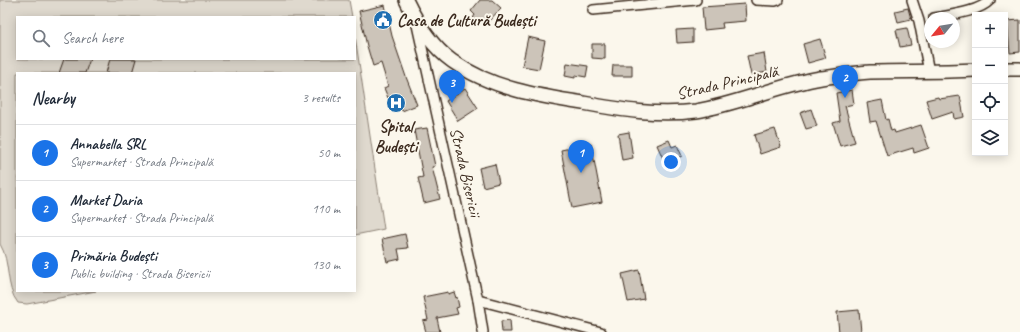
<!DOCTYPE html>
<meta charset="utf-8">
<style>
body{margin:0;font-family:Caveat,sans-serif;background:#f2f2f3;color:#1f2937}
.controls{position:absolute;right:12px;top:12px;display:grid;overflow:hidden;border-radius:0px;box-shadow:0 2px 10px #0003}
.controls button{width:36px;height:36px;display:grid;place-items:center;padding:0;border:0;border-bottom:1px solid #e0e1e3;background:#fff;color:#1f2937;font:20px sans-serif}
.compass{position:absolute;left:924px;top:12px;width:36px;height:36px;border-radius:50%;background:#fff;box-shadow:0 2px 10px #0003;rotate:240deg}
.you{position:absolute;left:671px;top:162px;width:14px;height:14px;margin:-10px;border:3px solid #fff;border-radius:50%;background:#1a73e8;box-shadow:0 0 0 6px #1a73e833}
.badge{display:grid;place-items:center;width:26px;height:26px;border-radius:50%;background:#1a73e8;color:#fff;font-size:13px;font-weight:700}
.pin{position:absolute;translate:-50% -33px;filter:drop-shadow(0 1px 2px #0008)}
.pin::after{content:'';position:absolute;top:21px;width:14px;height:12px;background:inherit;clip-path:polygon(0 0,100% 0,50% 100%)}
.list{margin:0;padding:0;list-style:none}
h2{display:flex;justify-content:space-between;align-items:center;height:52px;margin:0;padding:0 16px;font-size:17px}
h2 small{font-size:13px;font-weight:400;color:#747a83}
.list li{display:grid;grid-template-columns:26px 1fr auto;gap:12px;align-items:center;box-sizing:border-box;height:56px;padding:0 16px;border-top:1px solid #e0e1e3}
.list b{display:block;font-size:15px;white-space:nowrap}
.list p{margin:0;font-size:13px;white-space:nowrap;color:#747a83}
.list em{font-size:13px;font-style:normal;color:#747a83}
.icon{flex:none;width:22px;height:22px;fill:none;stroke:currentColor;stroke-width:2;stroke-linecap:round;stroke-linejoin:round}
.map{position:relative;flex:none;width:1020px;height:332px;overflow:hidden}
.search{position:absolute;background:#fff;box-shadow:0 2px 10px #0003;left:16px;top:16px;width:340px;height:44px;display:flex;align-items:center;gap:10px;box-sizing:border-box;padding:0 14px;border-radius:0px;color:#747a83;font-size:15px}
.panel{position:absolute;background:#fff;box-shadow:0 2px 10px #0003;left:16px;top:72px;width:340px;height:220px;border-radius:0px}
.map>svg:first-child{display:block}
.green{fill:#dfd9ce;stroke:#8d8276}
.building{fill:#ccc4b9;stroke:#3b2a1e}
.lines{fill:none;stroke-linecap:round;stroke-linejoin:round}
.minor-casing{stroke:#3b2a1e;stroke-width:12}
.secondary-casing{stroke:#3b2a1e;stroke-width:16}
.minor{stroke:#fbf7ec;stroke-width:9}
.secondary{stroke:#fbf7ec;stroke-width:13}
.labels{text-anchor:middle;stroke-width:4;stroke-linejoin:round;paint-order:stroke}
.poi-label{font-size:17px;font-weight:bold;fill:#3b2a1e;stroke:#fbf7ec;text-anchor:start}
.street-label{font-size:17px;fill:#3b2a1e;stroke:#fbf7ec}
</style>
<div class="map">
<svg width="1020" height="332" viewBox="0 0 1020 332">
<rect width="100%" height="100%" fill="#fbf7ec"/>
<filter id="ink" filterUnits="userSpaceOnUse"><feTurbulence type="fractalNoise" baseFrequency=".025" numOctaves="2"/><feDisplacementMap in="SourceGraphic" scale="8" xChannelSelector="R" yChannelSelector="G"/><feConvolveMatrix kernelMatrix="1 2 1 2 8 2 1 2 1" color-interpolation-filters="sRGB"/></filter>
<g filter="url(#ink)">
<path class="green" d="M0,0H349L352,17H17V59H355V36L384,229L355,235V73H17V291H96L27,304L18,303C5,287 11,262 0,244Z"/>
<g class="building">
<path d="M480,0H492L501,8L487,23L484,20L480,24L473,18L475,15L471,11Z"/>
<path d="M745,4L746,21L722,23L723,28L704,30L702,7Z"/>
<path d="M385,5L392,36L406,77L417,105L402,111L396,95L388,98L384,88L388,86L381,63L373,66L367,46L359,11Z"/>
<path d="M908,8L911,19L898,22L895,11Z"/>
<path d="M1020,20V52L1010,53L1007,21Z"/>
<path d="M907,28L911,45L900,47L896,30Z"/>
<path d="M693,29V42L677,43L676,30Z"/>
<path d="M528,37L545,41L539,69L522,66Z"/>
<path d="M820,39L826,58L808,63L803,44Z"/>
<path d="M592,44H605V59L592,58Z"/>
<path d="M764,53L767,72L751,75L747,56Z"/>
<path d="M64,59H90L85,73H59Z"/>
<path d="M110,59H136L132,73H106Z"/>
<path d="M567,63L588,66L586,77L575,75V78L565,76Z"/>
<path d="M613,65H632V76H612Z"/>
<path d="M465,88L478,108L458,121L446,101Z"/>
<path d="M852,90L854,104L845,106L855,142L840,146L833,123L840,121L836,93Z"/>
<path d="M960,96L964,117L954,119L953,112L932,119L926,100L938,97L939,99Z"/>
<path d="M882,100L886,120L888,119L891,131L894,130L895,133L921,125L929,148L914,153L913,148L887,156L876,121L870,122L867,103Z"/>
<path d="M811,109L817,126L806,129L800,113Z"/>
<path d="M427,128L435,166L432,167L440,199L424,203L418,178L423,177L414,130Z"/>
<path d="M775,129L781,147L760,154L754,135Z"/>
<path d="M629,132L633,158L622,160L618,134Z"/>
<path d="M669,140L672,147L677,145L682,156L665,163L657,145Z"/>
<path d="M591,144L602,202L572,208L561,150Z"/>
<path d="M495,164L499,183L483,187L479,168Z"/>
<path d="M405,234L408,248L398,249L400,259L387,262L382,239Z"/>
<path d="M639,270L644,299L628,302L622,274Z"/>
<path d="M448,292V294L454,292L456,298L457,297L459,307L456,308L458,314L437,318L440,332H426L423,321L428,320L423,297Z"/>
<path d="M859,310L861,332H839L837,312Z"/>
<path d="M510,320L511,332H502L501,321Z"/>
</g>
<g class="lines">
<defs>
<g id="minor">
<path d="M756,0L775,1L778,0"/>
<path d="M912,0L919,21L929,72"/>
<path d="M593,10L696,0"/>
<path d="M934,18C950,15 979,12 990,0"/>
<path d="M417,25L478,300L483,332"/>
<path d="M478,300L601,332"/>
</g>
<g id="secondary">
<path d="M406,0C417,23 431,46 452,61C490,88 538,96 583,103C621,110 658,116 696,111C738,104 779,85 821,78C837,76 854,73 870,72C905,71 940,72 975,70"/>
<path d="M1005,69H1020"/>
</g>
</defs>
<use href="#minor" class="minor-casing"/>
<use href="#secondary" class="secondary-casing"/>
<use href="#minor" class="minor"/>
<use href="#secondary" class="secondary"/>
</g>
</g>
<defs>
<symbol id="civic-disc" viewBox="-11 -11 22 22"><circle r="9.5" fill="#1f6fb2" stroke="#fbf7ec"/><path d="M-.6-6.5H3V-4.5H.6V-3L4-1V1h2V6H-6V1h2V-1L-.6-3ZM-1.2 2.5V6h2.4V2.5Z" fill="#fff"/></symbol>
<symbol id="hospital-disc" viewBox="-11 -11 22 22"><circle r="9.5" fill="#1f6fb2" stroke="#fbf7ec"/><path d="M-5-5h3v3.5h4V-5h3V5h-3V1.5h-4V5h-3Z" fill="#fff"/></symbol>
</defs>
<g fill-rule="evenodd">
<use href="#civic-disc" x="372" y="9" width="22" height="22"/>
<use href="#hospital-disc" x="385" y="92" width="22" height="22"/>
</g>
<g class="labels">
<g class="poi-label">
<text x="397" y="26">Casa de Cultură Budești</text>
<text x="396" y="132" text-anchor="middle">Spital<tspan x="396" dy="20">Budești</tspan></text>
</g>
<g class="street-label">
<text transform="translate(727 82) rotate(-13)" y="6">Strada Principală</text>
<text transform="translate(466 172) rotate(77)" y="6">Strada Bisericii</text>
</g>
</g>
</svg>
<div class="controls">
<button>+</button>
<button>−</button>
<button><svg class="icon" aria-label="locate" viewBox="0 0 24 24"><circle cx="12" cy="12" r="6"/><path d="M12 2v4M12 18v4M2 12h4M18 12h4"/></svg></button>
<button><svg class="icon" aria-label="layers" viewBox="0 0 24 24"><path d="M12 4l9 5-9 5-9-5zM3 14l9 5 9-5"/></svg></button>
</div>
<svg class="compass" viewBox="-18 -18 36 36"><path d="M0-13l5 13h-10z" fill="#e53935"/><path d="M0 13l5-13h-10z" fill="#747a83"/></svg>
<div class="you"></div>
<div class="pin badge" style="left:581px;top:173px">1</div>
<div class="pin badge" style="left:845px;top:98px">2</div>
<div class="pin badge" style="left:452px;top:103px">3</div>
<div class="search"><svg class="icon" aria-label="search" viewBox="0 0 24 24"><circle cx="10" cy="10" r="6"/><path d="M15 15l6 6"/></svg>Search here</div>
<section class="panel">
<h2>Nearby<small>3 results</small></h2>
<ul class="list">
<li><span class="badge">1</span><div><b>Annabella SRL</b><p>Supermarket · Strada Principală</p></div><em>50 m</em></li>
<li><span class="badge">2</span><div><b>Market Daria</b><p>Supermarket · Strada Principală</p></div><em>110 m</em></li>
<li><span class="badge">3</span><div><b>Primăria Budești</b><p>Public building · Strada Bisericii</p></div><em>130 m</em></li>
</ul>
</section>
</div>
